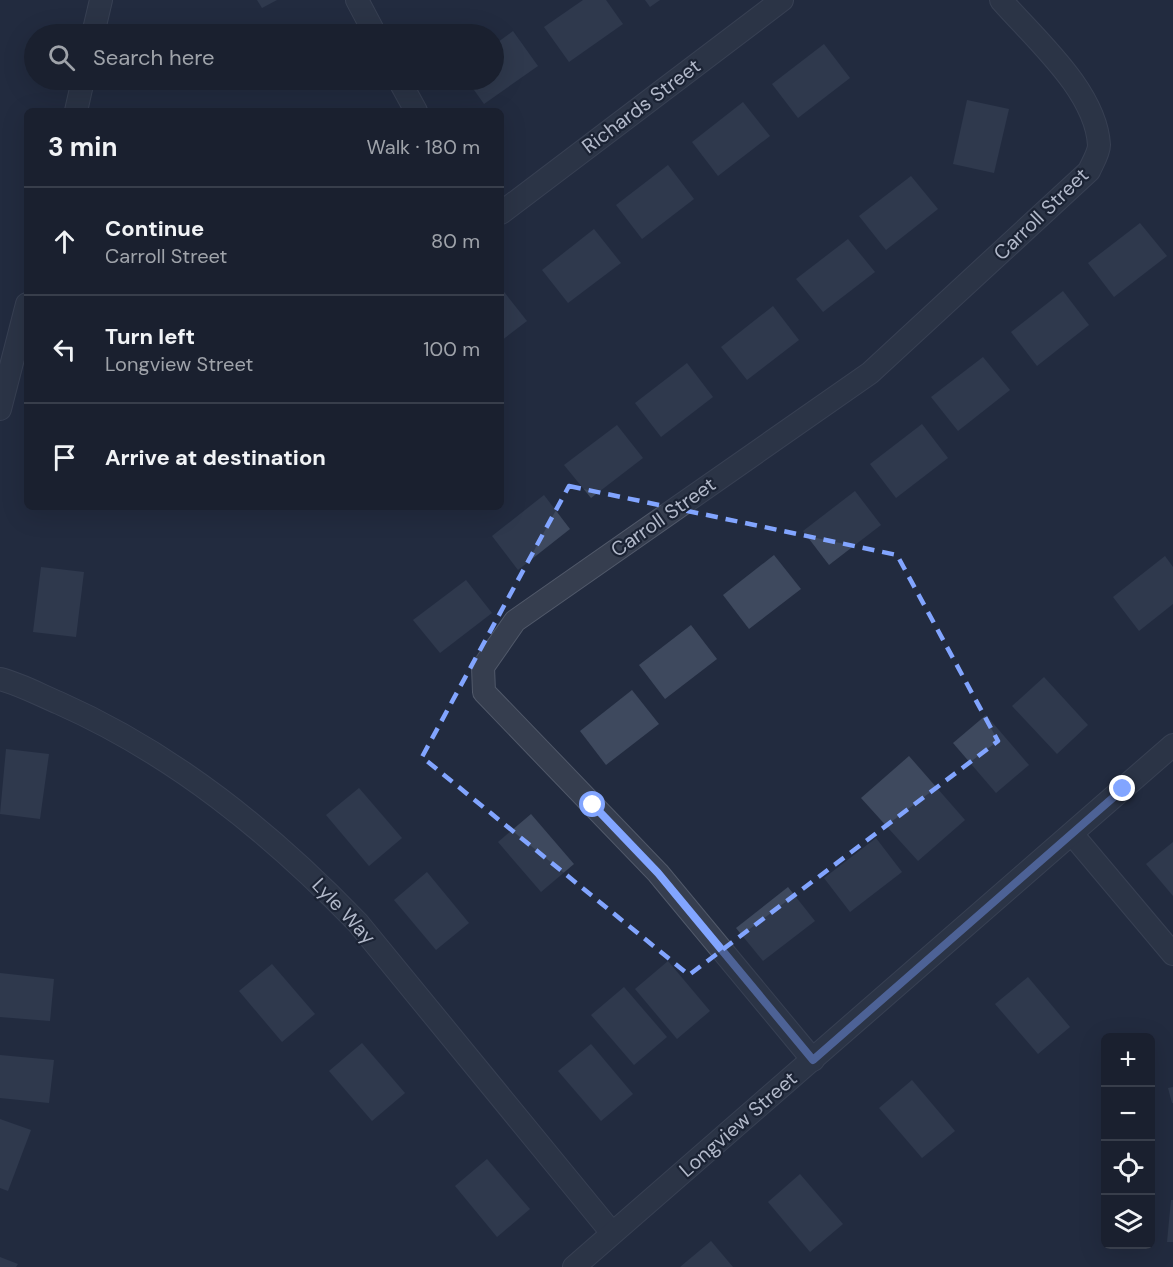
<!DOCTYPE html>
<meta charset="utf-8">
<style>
body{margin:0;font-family:"DM Sans",sans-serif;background:#232837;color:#f1f3f6}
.controls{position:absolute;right:18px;bottom:18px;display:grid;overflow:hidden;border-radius:9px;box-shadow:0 6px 24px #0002}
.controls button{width:54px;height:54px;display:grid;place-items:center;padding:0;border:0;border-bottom:2px solid #383e4b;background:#1a202f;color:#f1f3f6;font:30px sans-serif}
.stop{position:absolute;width:18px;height:18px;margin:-14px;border:4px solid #82a5ff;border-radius:50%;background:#fff}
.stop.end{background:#82a5ff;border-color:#fff;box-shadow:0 2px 6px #0008}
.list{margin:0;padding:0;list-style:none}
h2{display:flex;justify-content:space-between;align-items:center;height:78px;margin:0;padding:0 24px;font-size:26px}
h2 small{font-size:20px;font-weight:400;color:#9fa3aa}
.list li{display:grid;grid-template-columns:39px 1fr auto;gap:18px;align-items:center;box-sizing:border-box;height:108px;padding:0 24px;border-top:2px solid #383e4b}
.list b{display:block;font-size:22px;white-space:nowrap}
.list p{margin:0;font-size:20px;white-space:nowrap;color:#9fa3aa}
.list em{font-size:20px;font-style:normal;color:#9fa3aa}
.icon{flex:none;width:33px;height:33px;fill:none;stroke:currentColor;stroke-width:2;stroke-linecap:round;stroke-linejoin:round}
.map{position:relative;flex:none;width:1173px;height:1267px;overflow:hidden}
.search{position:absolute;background:#1a202f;box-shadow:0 6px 24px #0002;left:24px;top:24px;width:480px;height:66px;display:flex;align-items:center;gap:15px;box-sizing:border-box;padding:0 21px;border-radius:33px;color:#9fa3aa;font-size:22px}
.panel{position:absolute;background:#1a202f;box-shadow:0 6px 24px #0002;left:24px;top:108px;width:480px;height:402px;border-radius:9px}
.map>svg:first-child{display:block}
.building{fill:#3e495e}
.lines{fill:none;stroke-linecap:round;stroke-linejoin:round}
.minor-casing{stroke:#51596a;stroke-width:24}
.minor{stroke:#363e4f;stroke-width:22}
.route{stroke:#82a5ff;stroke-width:8}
.marked{fill:none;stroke:#82a5ff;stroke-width:4.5;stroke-dasharray:12 8;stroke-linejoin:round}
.labels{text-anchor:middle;stroke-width:4.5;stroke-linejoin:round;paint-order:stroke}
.street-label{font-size:20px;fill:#b2b9ca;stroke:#1b2334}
</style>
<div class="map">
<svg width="1173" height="1267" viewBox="0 0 1173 1267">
<rect width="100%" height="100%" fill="#222b3f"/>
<g class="building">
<path d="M257,0H277L262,8Z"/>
<path d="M583,0H606L623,24L569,62L544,27Z"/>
<path d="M645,0H660L650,7Z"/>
<path d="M513,31L538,66L484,104L467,80H494V45Z"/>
<path d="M824,44L850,78L798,118L772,84Z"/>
<path d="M967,100L1009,109L994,173L953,164Z"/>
<path d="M743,102L770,136L718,176L692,142Z"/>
<path d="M668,165L694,199L642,239L616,205Z"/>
<path d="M911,176L938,209L886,250L859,216Z"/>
<path d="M1140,223L1167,256L1114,297L1088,263Z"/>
<path d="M594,229L621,263L568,303L542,270Z"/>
<path d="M848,239L875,272L823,312L796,279Z"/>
<path d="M501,288L527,321L501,341Z"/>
<path d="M1063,291L1089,325L1037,366L1011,332Z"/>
<path d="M773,306L799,340L747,380L721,347Z"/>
<path d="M983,357L1010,390L958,431L931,397Z"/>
<path d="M687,363L713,397L661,437L635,403Z"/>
<path d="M922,424L948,458L896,498L870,464Z"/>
<path d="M617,425L643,458L591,498L564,465Z"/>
<path d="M855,491L881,525L829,565L803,531Z"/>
<path d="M544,495L570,529L518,570L492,536Z"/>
<path d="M774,555L801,589L749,629L723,595Z"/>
<path d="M1165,556L1173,567V604L1139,631L1113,597Z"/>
<path d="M41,567L84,572L76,637L33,632Z"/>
<path d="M466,580L492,613L440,653L413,620Z"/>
<path d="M691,625L717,659L665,699L639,665Z"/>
<path d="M1044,677L1088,725L1057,754L1012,706Z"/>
<path d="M632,690L659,724L606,765L580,731Z"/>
<path d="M986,715L1029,765L996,793L953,743Z"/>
<path d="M6,749L49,754L40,819L0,814Z"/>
<path d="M909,756L965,820L918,861L861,798Z"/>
<path d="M359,788L402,838L369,866L326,815Z"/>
<path d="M531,814L574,864L541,892L498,842Z"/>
<path d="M876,838L902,872L850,912L824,878Z"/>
<path d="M1173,842V896L1146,864Z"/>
<path d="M427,872L469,923L436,950L394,900Z"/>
<path d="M788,887L815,921L763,961L736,928Z"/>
<path d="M668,961L710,1011L677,1039L635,989Z"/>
<path d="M272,964L315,1014L282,1042L239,991Z"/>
<path d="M0,973L54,979L50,1021L0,1017Z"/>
<path d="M1028,977L1070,1027L1038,1054L995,1004Z"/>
<path d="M624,987L667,1037L634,1065L591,1015Z"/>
<path d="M362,1043L405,1093L372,1121L329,1071Z"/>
<path d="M591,1044L633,1094L601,1121L558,1071Z"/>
<path d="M0,1055L54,1060L49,1103L0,1098Z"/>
<path d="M912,1080L955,1131L922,1158L879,1108Z"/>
<path d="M1173,1087V1103H1172L1168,1088Z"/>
<path d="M0,1119L31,1130L8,1191L0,1188Z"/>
<path d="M487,1159L530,1209L497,1237L455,1186Z"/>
<path d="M800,1174L843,1224L810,1252L768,1202Z"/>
<path d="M1171,1200H1173V1242H1167Z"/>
<path d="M711,1241L733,1267H680Z"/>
<path d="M0,1257L18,1264L16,1267H0Z"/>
</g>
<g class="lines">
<defs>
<g id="minor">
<path d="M357,0L375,34"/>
<path d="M93,34L101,0"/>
<path d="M399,80L416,111"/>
<path d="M76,111L83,80"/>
<path d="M501,213L782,0"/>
<path d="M0,409L27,304"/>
<path d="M0,679C20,684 40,695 59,703C174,754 271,833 358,923L612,1233"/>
<path d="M1072,834L1173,954"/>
<path d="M813,1060L658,873L484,692L483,667L515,621L870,373L1089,171C1092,164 1099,153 1099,145C1096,91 1035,39 1001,0"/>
<path d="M574,1267L1173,745"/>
</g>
</defs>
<use href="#minor" class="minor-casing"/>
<use href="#minor" class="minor"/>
</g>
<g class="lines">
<path class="route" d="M593,805L658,873L813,1060L1123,789"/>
</g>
<path d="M0 0H1173V1267H0ZM569,486L897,555L998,741L689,975L422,757Z" fill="#222b3f" fill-opacity=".55" fill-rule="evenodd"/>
<path class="marked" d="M569,486L897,555L998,741L689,975L422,757Z"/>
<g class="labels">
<g class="street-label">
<text transform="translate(641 106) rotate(-37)" y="7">Richards Street</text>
<text transform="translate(1041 214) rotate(-44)" y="7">Carroll Street</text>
<text transform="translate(663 517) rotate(-35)" y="7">Carroll Street</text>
<text transform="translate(344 911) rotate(47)" y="7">Lyle Way</text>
<text transform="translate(738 1124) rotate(-41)" y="7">Longview Street</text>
</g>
</g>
</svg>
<div class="controls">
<button>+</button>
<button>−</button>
<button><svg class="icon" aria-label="locate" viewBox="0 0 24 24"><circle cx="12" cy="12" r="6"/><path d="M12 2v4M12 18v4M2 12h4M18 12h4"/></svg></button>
<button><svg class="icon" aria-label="layers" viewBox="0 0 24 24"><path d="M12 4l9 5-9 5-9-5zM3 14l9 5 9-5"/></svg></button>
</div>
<div class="stop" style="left:593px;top:805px"></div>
<div class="stop end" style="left:1123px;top:789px"></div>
<div class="search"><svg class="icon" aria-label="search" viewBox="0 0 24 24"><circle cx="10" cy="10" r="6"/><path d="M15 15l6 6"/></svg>Search here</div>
<section class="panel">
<h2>3 min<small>Walk · 180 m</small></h2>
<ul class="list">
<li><svg class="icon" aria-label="ahead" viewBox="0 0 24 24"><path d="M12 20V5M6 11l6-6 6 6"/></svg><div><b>Continue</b><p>Carroll Street</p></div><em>80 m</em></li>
<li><svg class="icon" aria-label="left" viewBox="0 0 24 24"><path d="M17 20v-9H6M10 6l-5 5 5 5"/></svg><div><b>Turn left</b><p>Longview Street</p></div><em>100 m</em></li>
<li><svg class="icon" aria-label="arrive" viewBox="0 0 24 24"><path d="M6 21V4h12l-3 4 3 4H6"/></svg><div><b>Arrive at destination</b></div></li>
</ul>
</section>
</div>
